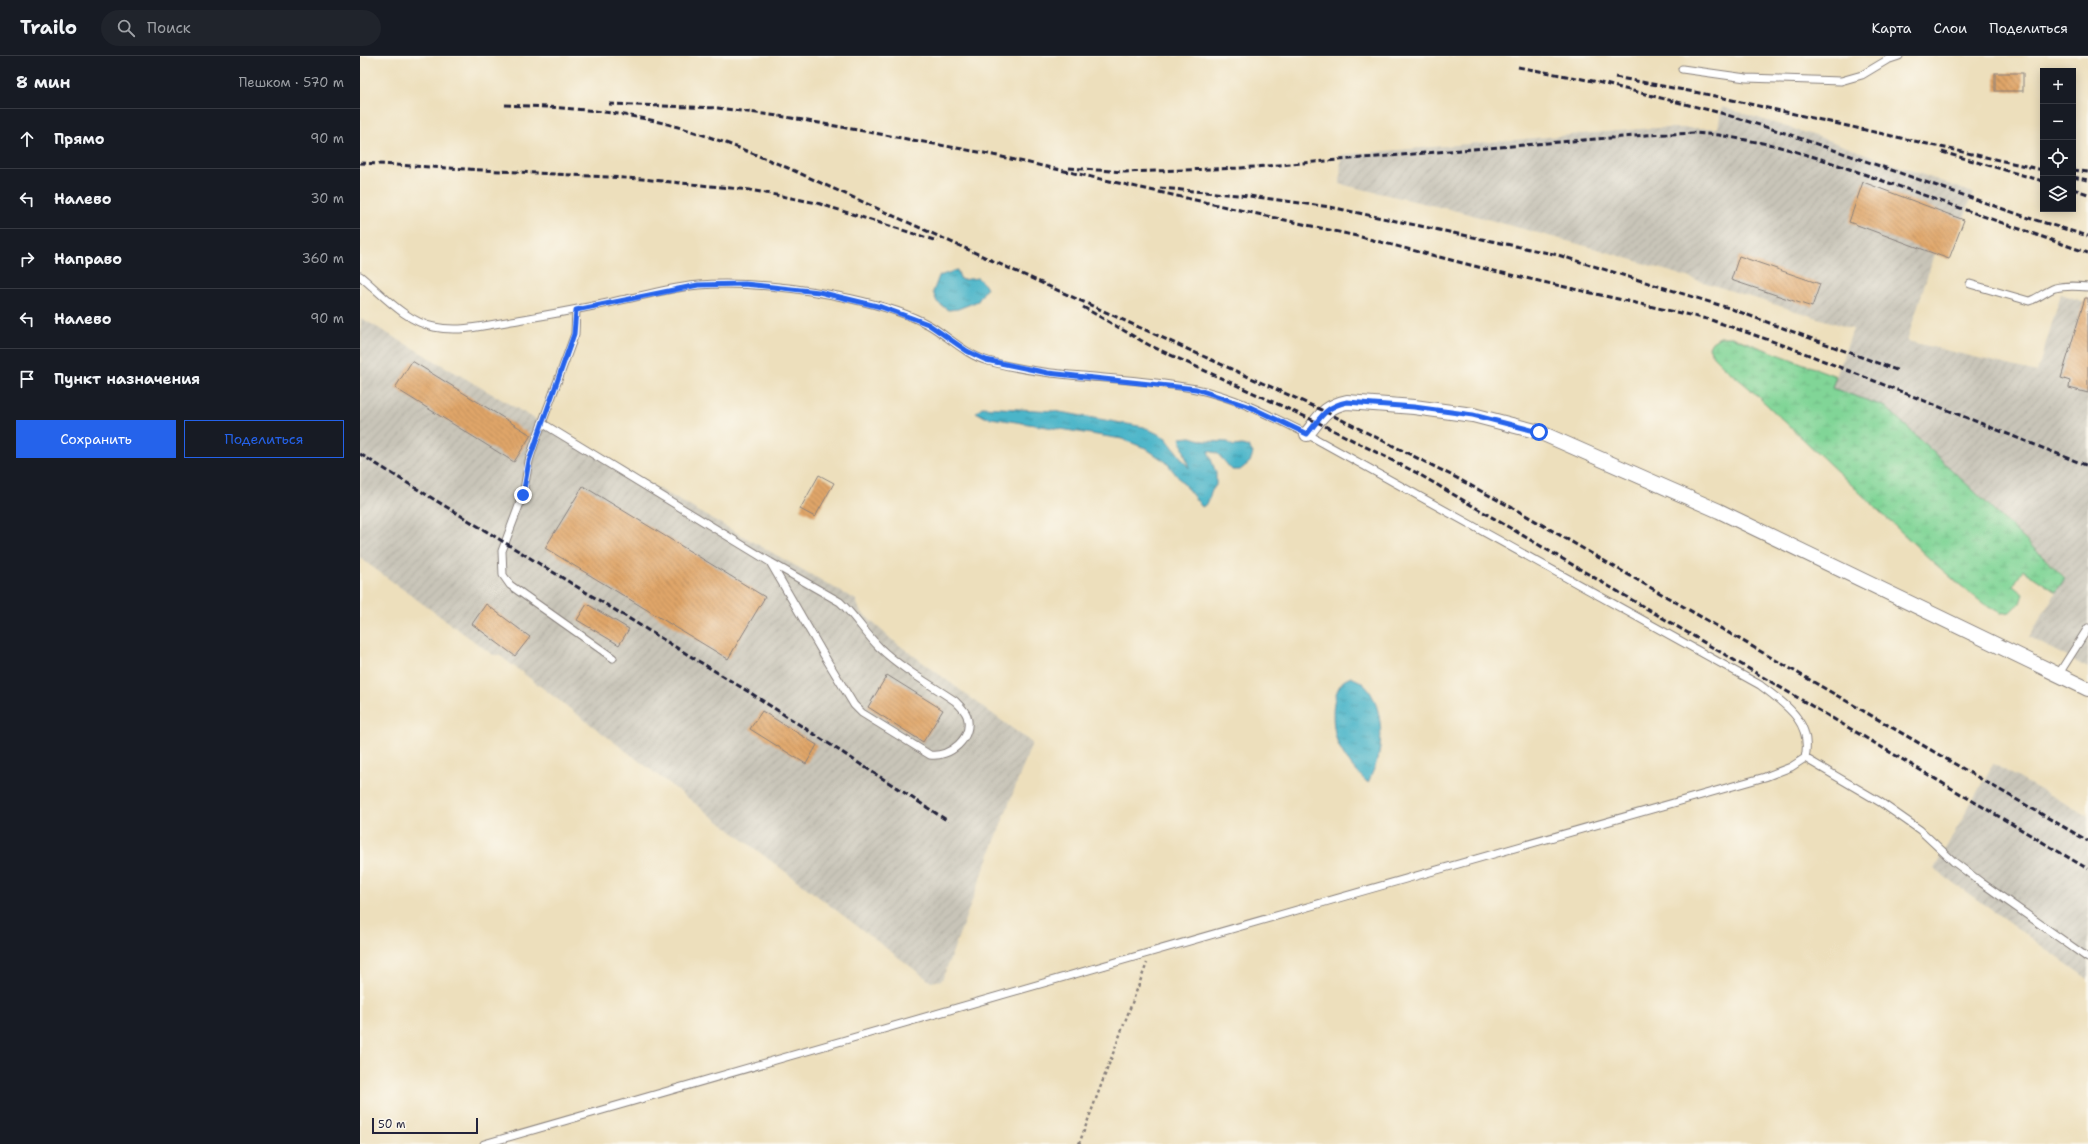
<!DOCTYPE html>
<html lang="ru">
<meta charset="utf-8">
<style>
body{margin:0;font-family:"Shantell Sans",sans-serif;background:#20242c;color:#f1f3f6}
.controls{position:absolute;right:12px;top:12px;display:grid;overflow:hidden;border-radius:0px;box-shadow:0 2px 10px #0003}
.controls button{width:36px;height:36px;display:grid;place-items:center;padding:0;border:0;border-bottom:1px solid #363941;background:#171b24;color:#f1f3f6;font:20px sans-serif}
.scale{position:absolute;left:12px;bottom:10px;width:106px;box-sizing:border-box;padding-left:4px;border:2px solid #22223b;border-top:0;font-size:11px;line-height:14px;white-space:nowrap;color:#22223b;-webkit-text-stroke:3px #fbf7ec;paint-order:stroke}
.stop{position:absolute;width:12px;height:12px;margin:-9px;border:3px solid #2563eb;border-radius:50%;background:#fff}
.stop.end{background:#2563eb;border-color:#fff;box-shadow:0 1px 4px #0008}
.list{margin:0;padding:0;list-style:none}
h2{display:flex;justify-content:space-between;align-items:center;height:52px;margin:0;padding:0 16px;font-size:17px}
h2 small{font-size:13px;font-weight:400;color:#9ea1a6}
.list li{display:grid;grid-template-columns:26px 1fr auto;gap:12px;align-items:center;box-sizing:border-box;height:60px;padding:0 16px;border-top:1px solid #363941}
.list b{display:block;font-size:15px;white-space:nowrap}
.list em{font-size:13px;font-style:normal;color:#9ea1a6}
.actions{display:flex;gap:8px;padding:12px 16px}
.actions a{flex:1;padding:9px 0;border:1px solid #2563eb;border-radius:0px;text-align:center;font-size:14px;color:#2563eb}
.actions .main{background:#2563eb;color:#fff}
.icon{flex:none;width:22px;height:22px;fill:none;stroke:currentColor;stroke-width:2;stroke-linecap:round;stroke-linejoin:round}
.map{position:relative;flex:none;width:1728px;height:1088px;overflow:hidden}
header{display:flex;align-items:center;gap:24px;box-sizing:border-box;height:56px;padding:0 20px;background:#171b24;border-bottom:1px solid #363941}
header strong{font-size:19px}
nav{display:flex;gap:22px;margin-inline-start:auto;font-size:14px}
.search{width:280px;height:36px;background:#20242c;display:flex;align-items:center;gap:10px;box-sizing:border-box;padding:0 14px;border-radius:22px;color:#9ea1a6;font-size:15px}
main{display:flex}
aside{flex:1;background:#171b24}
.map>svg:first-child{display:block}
.industrial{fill:url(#industrial-furrows)}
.wetland{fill:url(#wetland-marsh);stroke:#527c69}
.water{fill:url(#water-ripples);stroke:#366c82}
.building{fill:url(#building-back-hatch)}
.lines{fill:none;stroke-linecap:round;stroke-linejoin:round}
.service-casing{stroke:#88807c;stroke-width:9}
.minor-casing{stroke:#88807c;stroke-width:16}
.path{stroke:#88807c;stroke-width:2.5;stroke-dasharray:3 3;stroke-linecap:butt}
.service{stroke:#fff;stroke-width:7}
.minor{stroke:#fff;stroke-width:14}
.rail{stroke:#22223b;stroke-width:3;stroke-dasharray:6 3;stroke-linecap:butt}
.route{stroke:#2563eb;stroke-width:5}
</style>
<header>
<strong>Trailo</strong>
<div class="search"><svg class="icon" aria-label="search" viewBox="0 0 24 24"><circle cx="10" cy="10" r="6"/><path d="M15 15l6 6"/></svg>Поиск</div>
<nav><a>Карта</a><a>Слои</a><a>Поделиться</a></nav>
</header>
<main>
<aside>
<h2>8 мин<small>Пешком · 570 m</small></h2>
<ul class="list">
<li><svg class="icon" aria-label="ahead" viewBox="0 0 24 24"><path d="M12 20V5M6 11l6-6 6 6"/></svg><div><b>Прямо</b></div><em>90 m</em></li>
<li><svg class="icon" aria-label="left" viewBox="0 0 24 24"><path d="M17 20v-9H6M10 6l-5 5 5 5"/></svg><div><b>Налево</b></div><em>30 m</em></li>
<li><svg class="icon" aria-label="right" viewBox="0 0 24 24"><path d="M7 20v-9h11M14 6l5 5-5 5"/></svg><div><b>Направо</b></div><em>360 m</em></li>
<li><svg class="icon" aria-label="left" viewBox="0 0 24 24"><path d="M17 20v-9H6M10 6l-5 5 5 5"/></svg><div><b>Налево</b></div><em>90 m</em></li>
<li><svg class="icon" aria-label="arrive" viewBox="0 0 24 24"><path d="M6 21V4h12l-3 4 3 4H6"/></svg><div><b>Пункт назначения</b></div></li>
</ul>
<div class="actions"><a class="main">Сохранить</a><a>Поделиться</a></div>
</aside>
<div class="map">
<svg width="1728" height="1088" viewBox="0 0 1728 1088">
<defs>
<pattern id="industrial-furrows" width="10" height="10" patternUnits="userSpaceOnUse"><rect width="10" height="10" fill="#c8c4b8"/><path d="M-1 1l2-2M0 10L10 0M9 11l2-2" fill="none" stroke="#aca89f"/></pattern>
<pattern id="wetland-marsh" width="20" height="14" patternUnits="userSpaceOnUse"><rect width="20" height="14" fill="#81d597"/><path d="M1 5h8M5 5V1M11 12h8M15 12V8" fill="none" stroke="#6fb783"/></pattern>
<pattern id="water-ripples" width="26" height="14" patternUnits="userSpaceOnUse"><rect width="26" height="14" fill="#4bb5c9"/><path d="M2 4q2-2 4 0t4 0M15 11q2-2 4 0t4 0" fill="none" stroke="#3e93a4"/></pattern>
<pattern id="building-back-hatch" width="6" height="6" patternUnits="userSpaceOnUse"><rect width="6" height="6" fill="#e0a669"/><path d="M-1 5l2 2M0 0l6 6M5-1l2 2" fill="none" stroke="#b58758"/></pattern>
</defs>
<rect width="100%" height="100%" fill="#fbf7ec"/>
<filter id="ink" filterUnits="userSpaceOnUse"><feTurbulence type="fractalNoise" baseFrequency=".025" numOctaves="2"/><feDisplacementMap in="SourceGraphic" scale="8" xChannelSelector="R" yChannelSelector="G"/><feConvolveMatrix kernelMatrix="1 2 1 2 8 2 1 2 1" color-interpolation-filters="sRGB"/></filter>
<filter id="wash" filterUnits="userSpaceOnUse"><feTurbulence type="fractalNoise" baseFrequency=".012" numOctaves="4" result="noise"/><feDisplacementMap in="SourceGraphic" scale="16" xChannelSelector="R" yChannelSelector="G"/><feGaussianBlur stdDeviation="0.9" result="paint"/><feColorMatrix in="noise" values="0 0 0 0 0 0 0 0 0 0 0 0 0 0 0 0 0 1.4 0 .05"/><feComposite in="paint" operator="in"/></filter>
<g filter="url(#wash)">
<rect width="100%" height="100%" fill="#eddfbc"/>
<g class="industrial">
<path d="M1362,51L1459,81L1613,137L1589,203L1574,198L1547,285L1677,316L1701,238L1728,247V612L1669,581L1705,521L1526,351L1472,332L1493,273L1244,195L1101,156L980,128L981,99L1291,72H1358Z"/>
<path d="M1,262L182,367L496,544L500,555L531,583L672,687L582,924L571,926L139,599H133L0,502Z"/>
<path d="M1633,708L1728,760V923L1574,813Z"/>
</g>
<path class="wetland" d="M1360,281H1372L1476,320L1472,332L1526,351L1705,522L1696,536L1663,514L1653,530L1663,538L1660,547L1655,551L1650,556L1641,557L1624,548L1600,529L1573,506L1388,331L1364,311L1353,300L1349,291L1352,286Z"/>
<g class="water">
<path d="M597,214L601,224L618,222L627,231L618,245L598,253L588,254L577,246L573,236L579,220Z"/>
<path d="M622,351L694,355L784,371L806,382L829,412L820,382L831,381L844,385L868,386L873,390L882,389L889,391L893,397L890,406L880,414H872L857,397L848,395L856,417V429L851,436L848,447L842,451L806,406L785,392L762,383L625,361L616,356Z"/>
<path d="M991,621C994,623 999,624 1002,627C1021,642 1024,680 1018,701C1016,710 1011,719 1008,727C996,716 985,703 978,688C972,672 970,643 981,628C983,624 987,623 991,621Z"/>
</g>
<g id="blocks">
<g class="building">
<rect x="1635" y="17" width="28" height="18"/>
<path d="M1503,126L1604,164L1589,203L1489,166Z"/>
<path d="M1379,200L1460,228L1452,251L1371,224Z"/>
<path d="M1725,242H1728V337L1709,332L1710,325L1701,322Z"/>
<path d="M52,305L171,379L154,406L35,332Z"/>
<path d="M459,419L474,427L455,461L440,453Z"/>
<path d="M223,430L405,541L368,603L185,492Z"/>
<path d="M126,548L170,581L155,600L112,568Z"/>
<path d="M227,548L269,573L259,589L217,564Z"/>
<path d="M527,619L583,654L563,686L508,651Z"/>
<path d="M402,655L457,689L446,708L390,673Z"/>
</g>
</g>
</g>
<g filter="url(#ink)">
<use href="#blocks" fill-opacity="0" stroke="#88807c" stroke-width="1"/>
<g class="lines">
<defs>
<g id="service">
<path d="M1322,13L1386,22L1481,25L1502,19L1527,4L1539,0"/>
<path d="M0,220C22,238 45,265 74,271C101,277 131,268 158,264C192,258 227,252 261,244C287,239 313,231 339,229C362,227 386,228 409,230C454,234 529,247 569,269C588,280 606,299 628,305C696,324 767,319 836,333C875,341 911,360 947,378L1400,629C1426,649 1453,666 1445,702L1431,711L1405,721C977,840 551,968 124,1088"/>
<path d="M1610,228L1669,245C1679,242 1686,235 1695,232C1706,229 1717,230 1728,231"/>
<path d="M216,254L215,278L174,389L169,405L163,439L142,495L143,519L150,529L253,602"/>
<path d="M182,367L410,506L480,546C495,560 505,577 520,592C542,613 570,628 595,645C600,650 605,654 607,660C614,682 589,702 570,699L502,657L494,649L468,606L410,506"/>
<path d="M1698,619L1728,572"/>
<path d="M1445,702L1520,746L1560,774L1594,806L1622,827L1728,902"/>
</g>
<path id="minor" d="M947,378C961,361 964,351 987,346L1054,351L1113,359L1179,376L1359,455L1728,633"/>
</defs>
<use href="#service" class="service-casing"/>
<use href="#minor" class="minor-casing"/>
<path class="path" d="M719,1088L787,907"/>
<use href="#service" class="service"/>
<use href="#minor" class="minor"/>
<g class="rail">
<path d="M1158,11L1233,25L1361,57L1428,78L1669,162L1728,180"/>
<path d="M1255,21L1350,39L1683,114"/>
<path d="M249,48L358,52L426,61L624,97L1001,181L1130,214L1351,264L1429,291L1728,410"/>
<path d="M145,49C191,51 236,53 281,62C332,72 380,92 428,112L964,355L1093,420L1160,456L1728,785"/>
<path d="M1582,96L1683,125"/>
<path d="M0,107L282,123L390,134L457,147L577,185"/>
<path d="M709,112L765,116L881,112L1286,79L1335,77L1359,79L1413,89L1461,103L1728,197"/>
<path d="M1713,114L1728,116"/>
<path d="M1713,121L1728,124"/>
<path d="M800,132L889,140L970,151L1198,199L1369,252L1539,315"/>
<path d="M1713,133L1728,138"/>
<path d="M723,251L789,289L957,366L1057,417L1728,813"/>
<path d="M0,398L389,636L588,765"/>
</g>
</g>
</g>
<g class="lines" filter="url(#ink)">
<path class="route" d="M163,439L169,405L214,278L216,254L338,229L385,228L459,236L521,251L549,261L568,268L607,295L626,304L688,317L836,333L890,351L947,378C961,362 964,351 987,346L1054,351L1113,359L1179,376"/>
</g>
</svg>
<div class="controls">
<button>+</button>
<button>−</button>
<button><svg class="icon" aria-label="locate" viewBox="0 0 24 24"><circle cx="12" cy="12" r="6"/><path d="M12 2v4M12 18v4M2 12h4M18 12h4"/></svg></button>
<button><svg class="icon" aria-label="layers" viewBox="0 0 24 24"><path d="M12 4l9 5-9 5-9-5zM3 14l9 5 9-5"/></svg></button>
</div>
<div class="scale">50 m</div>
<div class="stop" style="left:1179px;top:376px"></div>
<div class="stop end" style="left:163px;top:439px"></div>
</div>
</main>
